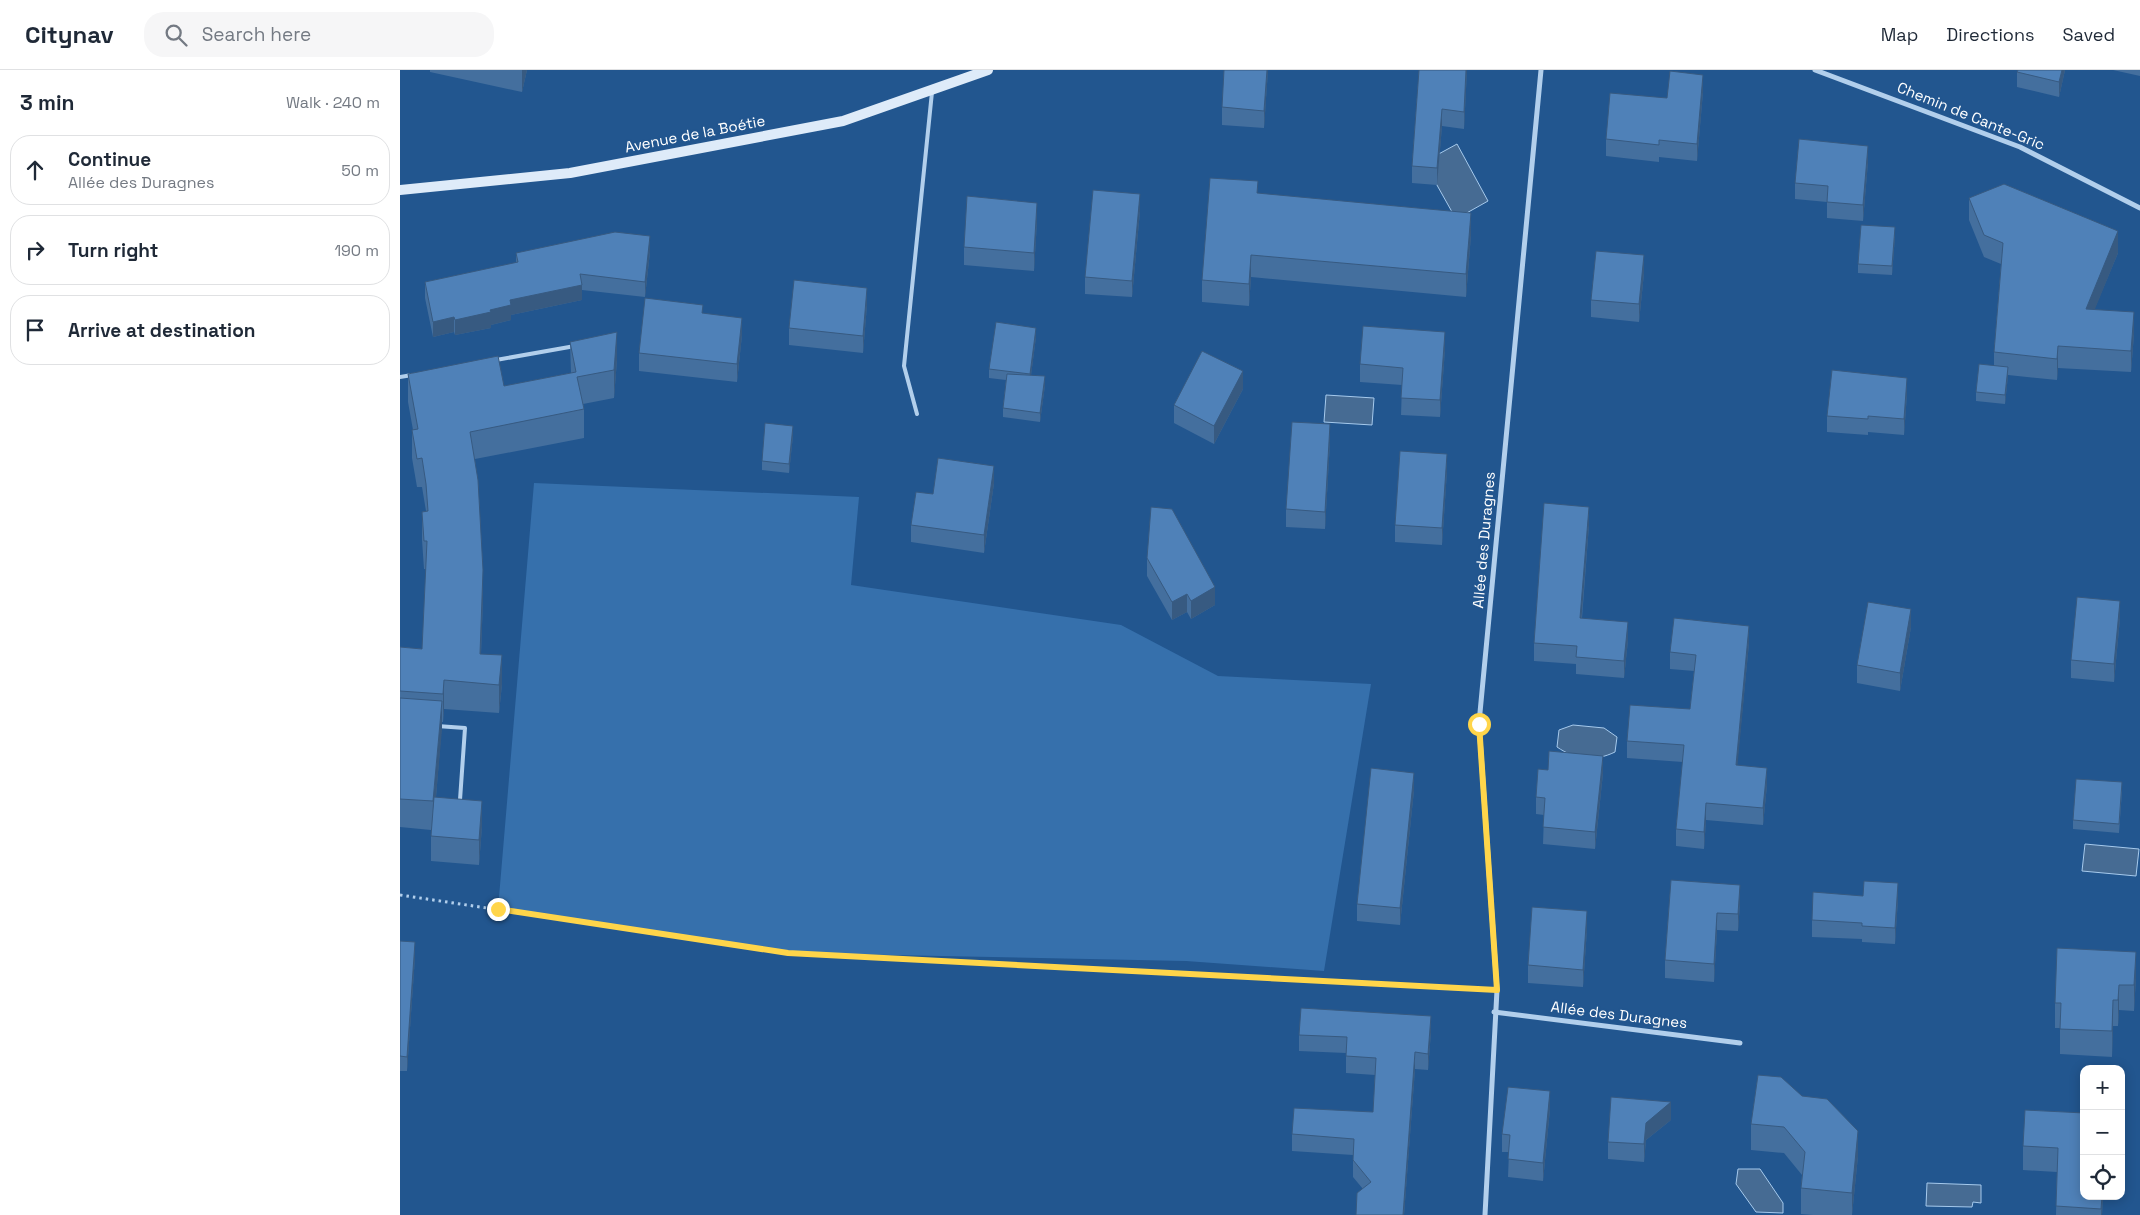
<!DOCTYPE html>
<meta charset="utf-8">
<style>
body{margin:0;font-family:"Space Grotesk",sans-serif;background:#f6f6f7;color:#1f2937}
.controls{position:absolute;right:15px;bottom:15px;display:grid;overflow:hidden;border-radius:10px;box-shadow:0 2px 12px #0003}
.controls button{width:45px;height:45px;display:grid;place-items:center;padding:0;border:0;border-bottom:1px solid #e0e1e3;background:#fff;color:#1f2937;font:25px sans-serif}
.stop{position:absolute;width:15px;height:15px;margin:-11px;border:4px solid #ffd54a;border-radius:50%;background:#fff}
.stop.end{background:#ffd54a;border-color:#fff;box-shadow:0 1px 5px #0008}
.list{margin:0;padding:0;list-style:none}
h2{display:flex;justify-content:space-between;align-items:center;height:65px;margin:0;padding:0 20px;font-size:21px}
h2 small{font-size:16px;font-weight:400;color:#747a83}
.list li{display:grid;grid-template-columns:32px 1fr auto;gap:15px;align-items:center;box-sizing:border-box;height:70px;margin:0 10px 10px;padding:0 10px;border:1px solid #e0e1e3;border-radius:20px}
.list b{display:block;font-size:19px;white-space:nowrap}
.list p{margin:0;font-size:16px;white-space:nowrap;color:#747a83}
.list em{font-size:16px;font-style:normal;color:#747a83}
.icon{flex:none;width:28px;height:28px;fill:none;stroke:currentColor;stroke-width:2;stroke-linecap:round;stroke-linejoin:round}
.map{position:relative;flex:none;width:1740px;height:1145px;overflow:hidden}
header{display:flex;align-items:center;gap:30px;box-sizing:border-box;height:70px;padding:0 25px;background:#fff;border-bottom:1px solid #e0e1e3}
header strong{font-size:24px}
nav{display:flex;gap:28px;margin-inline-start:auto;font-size:18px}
.search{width:350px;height:45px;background:#f6f6f7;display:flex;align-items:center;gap:12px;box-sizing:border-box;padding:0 18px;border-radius:20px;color:#747a83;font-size:19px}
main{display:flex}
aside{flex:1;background:#fff}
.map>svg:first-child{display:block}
.green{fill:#3670ac}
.water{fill:#466b93;stroke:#a6caed}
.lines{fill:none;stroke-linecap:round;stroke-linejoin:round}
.path{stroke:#b2cfec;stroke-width:3;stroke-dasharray:2.5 4;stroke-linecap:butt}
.service{stroke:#b2cfec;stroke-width:4}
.minor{stroke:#b2cfec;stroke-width:5}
.secondary{stroke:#deebf9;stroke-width:10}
.wall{fill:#446f9e}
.shaded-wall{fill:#375a81}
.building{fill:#4f81b8;stroke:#375a81}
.route{stroke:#ffd54a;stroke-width:6}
.labels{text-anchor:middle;stroke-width:4;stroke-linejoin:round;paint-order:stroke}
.street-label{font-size:15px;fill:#fff;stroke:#22568f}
</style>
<header>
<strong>Citynav</strong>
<div class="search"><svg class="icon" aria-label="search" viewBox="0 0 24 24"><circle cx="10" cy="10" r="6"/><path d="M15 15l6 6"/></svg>Search here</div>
<nav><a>Map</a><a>Directions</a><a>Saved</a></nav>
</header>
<main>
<aside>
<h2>3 min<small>Walk · 240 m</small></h2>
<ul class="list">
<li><svg class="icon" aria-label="ahead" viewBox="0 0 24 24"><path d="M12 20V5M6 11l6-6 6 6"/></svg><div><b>Continue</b><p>Allée des Duragnes</p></div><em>50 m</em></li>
<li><svg class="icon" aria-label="right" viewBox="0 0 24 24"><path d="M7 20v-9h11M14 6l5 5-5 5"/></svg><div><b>Turn right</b></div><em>190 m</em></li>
<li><svg class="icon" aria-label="arrive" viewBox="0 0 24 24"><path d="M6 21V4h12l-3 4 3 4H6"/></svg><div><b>Arrive at destination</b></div></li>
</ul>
</aside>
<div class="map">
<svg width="1740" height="1145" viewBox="0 0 1740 1145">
<rect width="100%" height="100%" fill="#22568f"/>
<path class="green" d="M134,413L459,427L451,515L721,555L818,606L971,614L924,901L786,891L388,883L98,839Z"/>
<g class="water">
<path d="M1057,74L1088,131L1056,149L1024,92Z"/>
<path d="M926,325L974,328L972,355L924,352Z"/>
<path d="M1173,655L1204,658L1217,667L1215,682C1194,692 1176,690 1157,677L1159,660Z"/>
<path d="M1685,774L1739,779L1736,806L1682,801Z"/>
<path d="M1338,1099H1360L1383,1133V1143L1356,1142L1336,1114Z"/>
<path d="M1527,1113L1581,1115V1133L1573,1132L1572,1137L1526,1136Z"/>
</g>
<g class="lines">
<path class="path" d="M0,825L388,883L1077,919"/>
<g class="service">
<path d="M96,290L175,276"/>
<path d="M0,307L12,305"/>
<path d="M517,344L504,296L532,22"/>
<path d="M37,656L65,658L60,730"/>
</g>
<g class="minor">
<path d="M1415,0L1620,77L1740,138"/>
<path d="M1094,942L1340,973"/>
<path d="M1085,1145L1097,920L1079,653L1141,0"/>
</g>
<path class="secondary" d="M0,120L170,103L443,51L588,0"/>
</g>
<g class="wall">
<path d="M30,0H127L122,22L30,2Z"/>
<path d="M868,0L864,58L822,55V37Z"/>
<path d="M1019,0H1067L1064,59L1042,56L1037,115L1012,113V96Z"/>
<path d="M1665,0L1659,27L1617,17V2Z"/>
<path d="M1713,0H1740V6Z"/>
<path d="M1303,22L1297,91L1259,87V92L1206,86V69L1267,28Z"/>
<path d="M1468,92L1463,151L1427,148V132L1395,129V113Z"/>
<path d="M858,123L1071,165L1066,227L851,207L849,236L802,232V210Z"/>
<path d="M1569,128L1718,183L1694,240L1734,264L1731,302L1658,298L1657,310L1608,305L1605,334L1576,331V322L1594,295V282L1601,194L1584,187L1569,150Z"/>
<path d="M740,141L732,227L685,224V207Z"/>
<path d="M637,151L634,201L564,195V177Z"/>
<path d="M1495,166L1492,205L1458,203V194Z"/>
<path d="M250,182L245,227L182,220V230L111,245V250L91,255V258L55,265L54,262L33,267L25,228V212L116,193V183Z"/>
<path d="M1244,203L1239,252L1191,247V230Z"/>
<path d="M467,235L463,283L389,275V258Z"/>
<path d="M303,243L342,265L337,312L239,301V283Z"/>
<path d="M636,267L631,305L645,315L640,352L603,347V338L606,310L589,308V299Z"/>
<path d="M170,272L217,290L214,328L183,334L184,339V368L75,389L83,528L81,584L102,614L99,643L44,639L43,652H42L36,727L82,756L79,795L31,791V760L0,757V577L22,579L26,499H24L22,470V442L26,441L22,417H17L12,388V360H13L8,332V304L104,316L171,303Z"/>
<path d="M1045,279L1040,347L1001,345L1002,315L960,312V294Z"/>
<path d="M843,319L814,374L774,353V335Z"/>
<path d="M1507,324L1504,365L1468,362V365L1427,362V346Z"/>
<path d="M393,365L389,403L362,400V391Z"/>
<path d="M930,372L925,459L886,457V439Z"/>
<path d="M1047,401L1042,475L995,472V455Z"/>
<path d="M594,413L584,483L511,472V455Z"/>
<path d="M1189,455L1182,548L1228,570L1224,608L1176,604V594L1134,591V573Z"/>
<path d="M747,488L815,535L791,549L787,542L772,550L747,506Z"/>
<path d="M1720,548L1714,612L1671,608V590Z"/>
<path d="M1511,557L1500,621L1457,613V595Z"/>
<path d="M1349,573L1337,695L1367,715L1363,755L1306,750L1304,779L1276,776V759L1283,692L1227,688V671L1290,639L1294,601L1270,599V582Z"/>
<path d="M1203,703L1195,779L1143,774L1144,745L1136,744V727Z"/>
<path d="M1014,720L1000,855L957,851V834Z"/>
<path d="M1722,721L1719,763L1673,759V750Z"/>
<path d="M1271,810L1340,833L1338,861L1317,860L1314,912L1265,908V890Z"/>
<path d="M1498,829L1495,874L1462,872V869L1412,867V850Z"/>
<path d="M1187,859L1183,917L1128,913V895Z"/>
<path d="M0,871L15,887L7,1001H0Z"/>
<path d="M1736,908L1734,941L1719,940L1718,956H1713L1712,987L1660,984V958H1655V933Z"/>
<path d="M1031,962L1028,1000L1015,999L1004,1145H956L963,1119L953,1107V1085L892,1081V1064L973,1042L975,1005L946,1003V983L899,981V965Z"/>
<path d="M1358,1005L1458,1086L1452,1145H1413L1401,1144V1118L1402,1105L1384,1083L1351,1080V1054Z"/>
<path d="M1150,1039L1143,1111L1108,1107L1109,1082H1102V1064Z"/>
<path d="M1684,1043V1126H1703L1702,1145H1656L1657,1102L1623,1100V1076Z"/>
<path d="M1271,1050L1246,1070L1244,1092L1208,1089V1072Z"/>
</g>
<g class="shaded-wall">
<path d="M122,0H127L122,22Z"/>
<path d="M867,0H868L864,58V41Z"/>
<path d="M1066,0H1067L1064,59V42Z"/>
<path d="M1662,0H1665L1659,27V12Z"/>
<path d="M1303,5V22L1297,91V74Z"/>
<path d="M1042,39V56L1037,115V98Z"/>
<path d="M1468,76V92L1463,151V135Z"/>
<path d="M740,124V141L732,227V211Z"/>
<path d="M637,133V151L634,201V183Z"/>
<path d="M1071,143V165L1066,227V204Z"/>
<path d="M1495,157V166L1492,205V196Z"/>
<path d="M1718,161V183L1686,261V239Z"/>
<path d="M250,166V182L245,227V212Z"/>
<path d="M851,185V207L849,236V214Z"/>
<path d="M1244,185V203L1239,252V234Z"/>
<path d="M182,215V230L111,245V250L91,255V258L55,265V250L90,240L110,230Z"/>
<path d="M467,218V235L463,283V266Z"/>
<path d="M1734,242V264L1731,302V281Z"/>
<path d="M54,247V262L33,267V252Z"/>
<path d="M342,248V265L337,312V294Z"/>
<path d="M636,258V267L630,313V304Z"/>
<path d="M217,262V290L214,328V300Z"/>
<path d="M1045,262V279L1040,347V330Z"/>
<path d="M1658,276V298L1657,310V289Z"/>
<path d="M1608,297V306L1605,334V325Z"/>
<path d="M843,301V319L814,374V356Z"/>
<path d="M645,306V315L640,352V343Z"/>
<path d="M1507,308V324L1504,365V349Z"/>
<path d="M930,354V372L925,459V442Z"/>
<path d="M393,356V365L389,403V394Z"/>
<path d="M1047,384V401L1042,475V458Z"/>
<path d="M594,396V413L584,483V465Z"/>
<path d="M1189,437V455L1180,566V548Z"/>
<path d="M83,500V528L80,612V584Z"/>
<path d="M815,517V535L791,549V531Z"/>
<path d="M787,524V542L772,550V532Z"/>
<path d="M1720,531V548L1714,612V594Z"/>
<path d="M1511,539V557L1500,621V603Z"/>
<path d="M1228,552V570L1224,608V591Z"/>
<path d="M1349,556V573L1336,712V695Z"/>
<path d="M102,585V614L99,643V615Z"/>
<path d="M44,610V639L43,652V624Z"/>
<path d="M42,631V660L33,760V731Z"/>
<path d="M1203,686V703L1195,779V762Z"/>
<path d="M1367,698V715L1363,755V738Z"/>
<path d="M1014,703V720L1000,855V838Z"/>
<path d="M82,731V756L79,795V770Z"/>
<path d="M1306,733V750L1304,779V762Z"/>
<path d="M1498,813V829L1495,874V858Z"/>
<path d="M1340,815V833L1338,861V844Z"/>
<path d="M1187,841V859L1183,917V900Z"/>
<path d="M1317,843V860L1314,912V894Z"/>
<path d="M15,872V887L7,1001V987Z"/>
<path d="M1736,882V908L1734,941V915Z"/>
<path d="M1719,915V940L1718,956V930Z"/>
<path d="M1713,930V956L1712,987V961Z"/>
<path d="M1031,946V962L1028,1000V984Z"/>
<path d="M1015,982V999L1004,1145H1003Z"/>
<path d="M1150,1021V1039L1143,1111V1093Z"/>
<path d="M1271,1032V1050L1246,1070L1244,1092V1074L1246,1053Z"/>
<path d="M1458,1061V1086L1452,1145V1123Z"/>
<path d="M1702,1126H1703L1702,1145H1701Z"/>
</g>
<g class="building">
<path d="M824,0H867L864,41L822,37Z"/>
<path d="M1019,0H1066L1064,42L1042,39L1037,98L1012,96Z"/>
<path d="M1618,0H1662L1659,12L1617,2Z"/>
<path d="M1270,1L1303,5L1297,74L1259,70V75L1206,69L1210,23L1267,28Z"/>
<path d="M1399,69L1468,76L1463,135L1427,132L1428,116L1395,113Z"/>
<path d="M810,108L858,111L857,123L1071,143L1066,204L851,185L849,214L802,210Z"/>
<path d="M1604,114L1718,161L1686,239L1734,242L1731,281L1658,276L1657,289L1594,282L1603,173L1584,165L1569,128Z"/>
<path d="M693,120L740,124L732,211L685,207Z"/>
<path d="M567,126L637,133L634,183L564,177Z"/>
<path d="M1461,155L1495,157L1492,196L1458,194Z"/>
<path d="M215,162L250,166L245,212L180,204L182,215L110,230L111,235L90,240L91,242L55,250L54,247L33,252L25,212L118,192L116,183Z"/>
<path d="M1196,181L1244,185L1239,234L1191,230Z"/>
<path d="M394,210L467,218L463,266L389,258Z"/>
<path d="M245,228L303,235L302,243L342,248L337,294L239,283Z"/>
<path d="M596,252L636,258L630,304L589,299Z"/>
<path d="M963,256L1045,262L1040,330L1001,328L1003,298L960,294Z"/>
<path d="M217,262L214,300L177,307L184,339L70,362L78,410L83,500L80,584L102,585L99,615L44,610L43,624L0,621V577L22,579L27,471H24L22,442L28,441L26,414L22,388L17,389L12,360L18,359L8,304L98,286L104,316L176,302L170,272Z"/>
<path d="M802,281L843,301L814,356L774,335Z"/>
<path d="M1579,294L1608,297L1605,325L1576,322Z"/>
<path d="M1432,300L1507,308L1504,349L1468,346V349L1427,346Z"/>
<path d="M607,304L645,306L640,343L603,338Z"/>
<path d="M892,352L930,354L925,442L886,439Z"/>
<path d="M365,353L393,356L389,394L362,391Z"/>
<path d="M1000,381L1047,384L1042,458L995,455Z"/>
<path d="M538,388L594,396L584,465L511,455L516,422L533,424Z"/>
<path d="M1144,433L1189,437L1180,548L1228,552L1224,591L1176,587L1177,576L1134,573Z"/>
<path d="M751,437L772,439L815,517L791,531L787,524L772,532L747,488Z"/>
<path d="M1677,527L1720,531L1714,594L1671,590Z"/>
<path d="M1468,532L1511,539L1500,603L1457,595Z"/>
<path d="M1274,548L1349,556L1336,695L1367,698L1363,738L1306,733L1304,762L1276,759L1284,675L1227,671L1230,635L1290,639L1296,585L1270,582Z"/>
<path d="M0,628L42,631L33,731L0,729Z"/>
<path d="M1149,681L1203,686L1195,762L1143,757L1145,728L1136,727L1138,699L1148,700Z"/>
<path d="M971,698L1014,703L1000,838L957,834Z"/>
<path d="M1676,709L1722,712L1719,754L1673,750Z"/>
<path d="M34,727L82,731L79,770L31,766Z"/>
<path d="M1271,810L1340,815L1338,844L1317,843L1314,894L1265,890Z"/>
<path d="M1464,811L1498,813L1495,858L1462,856V853L1412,850L1413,822L1463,826Z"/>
<path d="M1132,837L1187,841L1183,900L1128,895Z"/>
<path d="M0,871L15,872L7,987L0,986Z"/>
<path d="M1657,878L1736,882L1734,915H1719L1718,930H1713L1712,961L1660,959L1661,933H1655Z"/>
<path d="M901,938L1031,946L1028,984L1015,982L1003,1145H956L957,1123L971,1112L953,1090L954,1069L892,1064L894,1038L973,1042L976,988L946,986L947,967L899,965Z"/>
<path d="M1358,1005L1381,1007L1402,1026L1427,1029L1458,1061L1452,1123L1401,1118L1405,1082L1384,1057L1351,1054Z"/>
<path d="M1108,1017L1150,1021L1143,1093L1108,1089L1110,1065L1102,1064Z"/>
<path d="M1211,1027L1271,1032L1246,1053L1244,1074L1208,1072Z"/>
<path d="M1625,1040L1684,1043V1126H1702L1701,1139L1656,1136L1658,1078L1623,1076Z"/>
</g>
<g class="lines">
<path class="route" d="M98,839L388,883L1097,920L1079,654"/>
</g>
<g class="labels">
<g class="street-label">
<text transform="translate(1571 46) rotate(22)" y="5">Chemin de Cante-Gric</text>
<text transform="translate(295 64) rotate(-11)" y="5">Avenue de la Boétie</text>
<text transform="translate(1084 470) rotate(-85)" y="5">Allée des Duragnes</text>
<text transform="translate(1219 945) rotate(7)" y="5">Allée des Duragnes</text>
</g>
</g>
</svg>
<div class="controls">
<button>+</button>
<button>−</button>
<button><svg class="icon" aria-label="locate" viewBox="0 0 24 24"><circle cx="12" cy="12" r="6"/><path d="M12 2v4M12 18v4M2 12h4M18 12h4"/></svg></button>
</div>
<div class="stop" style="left:1079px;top:654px"></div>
<div class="stop end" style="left:98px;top:839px"></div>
</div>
</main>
